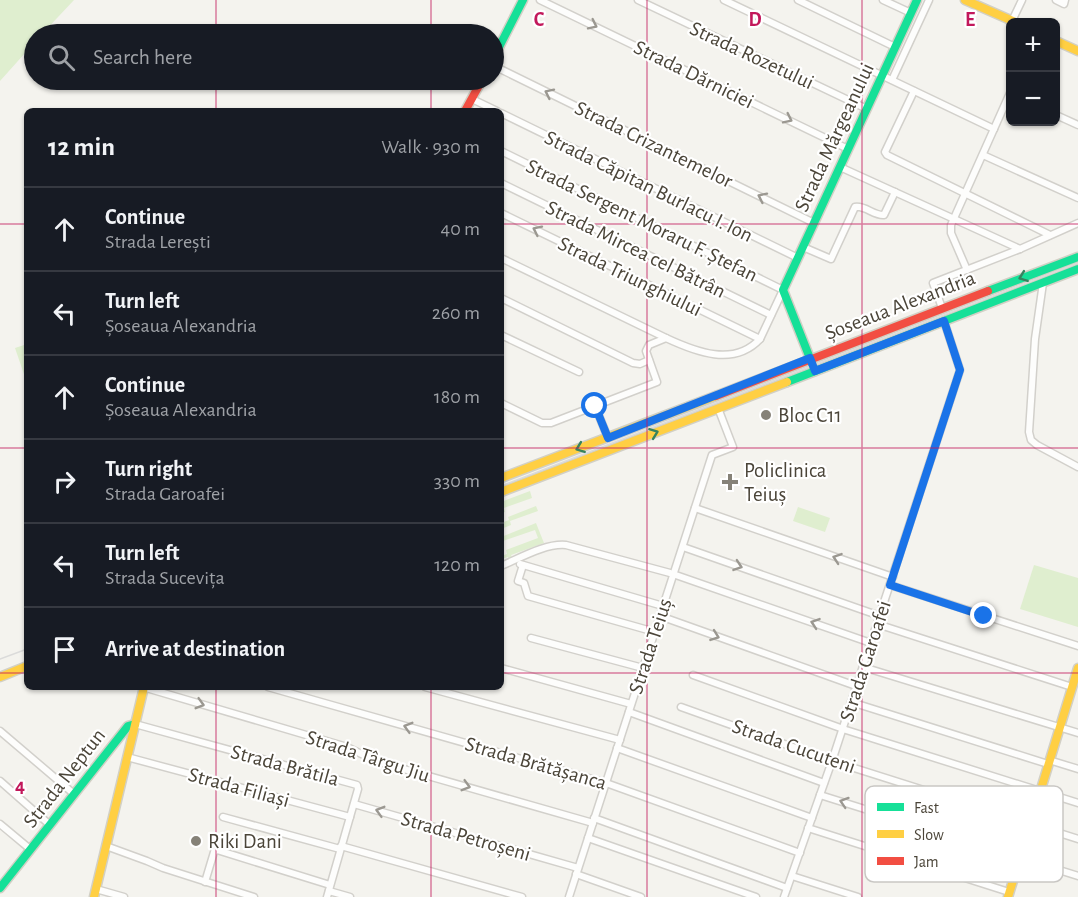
<!DOCTYPE html>
<meta charset="utf-8">
<style>
body{margin:0;font-family:"Alegreya Sans",sans-serif;background:#20242c;color:#f1f3f6}
.controls{position:absolute;right:18px;top:18px;display:grid;overflow:hidden;border-radius:9px;box-shadow:0 2px 4px #0004}
.controls button{width:54px;height:54px;display:grid;place-items:center;padding:0;border:0;border-bottom:2px solid #363941;background:#171b24;color:#f1f3f6;font:30px sans-serif}
.stop{position:absolute;width:18px;height:18px;margin:-14px;border:4px solid #1a73e8;border-radius:50%;background:#fff}
.stop.end{background:#1a73e8;border-color:#fff;box-shadow:0 2px 6px #0008}
.list{margin:0;padding:0;list-style:none}
h2{display:flex;justify-content:space-between;align-items:center;height:78px;margin:0;padding:0 24px;font-size:26px}
h2 small{font-size:20px;font-weight:400;color:#9ea1a6}
.list li{display:grid;grid-template-columns:39px 1fr auto;gap:18px;align-items:center;box-sizing:border-box;height:84px;padding:0 24px;border-top:2px solid #363941}
.list b{display:block;font-size:22px;white-space:nowrap}
.list p{margin:0;font-size:20px;white-space:nowrap;color:#9ea1a6}
.list em{font-size:20px;font-style:normal;color:#9ea1a6}
.icon{flex:none;width:33px;height:33px;fill:none;stroke:currentColor;stroke-width:2;stroke-linecap:round;stroke-linejoin:round}
.map{position:relative;flex:none;width:1078px;height:897px;overflow:hidden}
.search{position:absolute;background:#171b24;box-shadow:0 2px 4px #0004;left:24px;top:24px;width:480px;height:66px;display:flex;align-items:center;gap:15px;box-sizing:border-box;padding:0 21px;border-radius:33px;color:#9ea1a6;font-size:22px}
.panel{position:absolute;background:#171b24;box-shadow:0 2px 4px #0004;left:24px;top:108px;width:480px;height:582px;border-radius:9px}
.map>svg:first-child{display:block}
.green{fill:#dfeecf}
.lines{fill:none;stroke-linecap:round;stroke-linejoin:round}
.street-casing{stroke:#d2d0cb;stroke-width:9}
.fast-casing{stroke:#d2d0c5;stroke-width:11}
.slow-casing{stroke:#d2d0c5;stroke-width:11}
.jam-casing{stroke:#d2d0c5;stroke-width:11}
.street{stroke:#fdfdfc;stroke-width:6}
.fast{stroke:#16e098;stroke-width:8}
.slow{stroke:#ffcf43;stroke-width:8}
.jam{stroke:#f24e42;stroke-width:8}
.tram{stroke:#dbdbda;stroke-width:1.5}
.oneway{stroke:#9b9891}
.oneway2{stroke:#36835f}
.route{stroke:#1a73e8;stroke-width:8}
.grid{fill:none;stroke:#c2185b;stroke-width:1.5;stroke-opacity:0.55}
.poi-dot{fill:#868278;stroke:#fff;stroke-width:2}
.labels{text-anchor:middle;stroke-width:4.5;stroke-linejoin:round;paint-order:stroke}
.street-label{font-size:21px;fill:#4b4539;stroke:#fff}
.poi-label{font-size:21px;fill:#4b4539;stroke:#fff;text-anchor:start}
.key{fill:#fff;stroke:#c9c7c4;stroke-width:1.5}
.key-label{font-size:16px;fill:#4b4539}
.grid-label{font-size:20px;text-anchor:middle;font-weight:bold;fill:#c2185b;stroke:#fff;stroke-width:4.5;stroke-linejoin:round;paint-order:stroke}
</style>
<div class="map">
<svg width="1078" height="897" viewBox="0 0 1078 897">
<rect width="100%" height="100%" fill="#f4f3ee"/>
<g class="green">
<path d="M0,0H74L42,34H34V43L0,81Z"/>
<path d="M27,344V383L15,348Z"/>
<path d="M530,491L532,498L504,508L505,512L501,513V502Z"/>
<path d="M536,506L538,511L510,521L511,525L501,529V523L509,520L508,517Z"/>
<path d="M798,507L830,518L825,532L793,521Z"/>
<path d="M536,523L544,543L511,555L513,559L510,561L508,557L501,559V556L507,554L506,550L538,538L535,530L503,541L504,545L501,546V537Z"/>
<path d="M1034,565L1078,578V627L1020,609Z"/>
</g>
<g class="lines">
<defs>
<g id="street">
<path d="M540,0L848,149"/>
<path d="M638,0L867,109"/>
<path d="M724,0L994,129"/>
<path d="M798,0L895,47"/>
<path d="M883,0L911,13"/>
<path d="M1056,0L1064,4L1065,0"/>
<path d="M1012,21L1022,0"/>
<path d="M494,66L814,223"/>
<path d="M892,80L929,0"/>
<path d="M914,91L885,152L887,155L1050,235"/>
<path d="M472,99L497,111"/>
<path d="M501,113L798,258"/>
<path d="M1056,115L1078,125"/>
<path d="M501,151L783,290L760,339C734,367 696,352 666,338L649,345L646,351L657,382L551,423H542L501,403"/>
<path d="M983,155L1078,198"/>
<path d="M840,167L1020,249"/>
<path d="M501,183L771,315"/>
<path d="M501,213L760,339"/>
<path d="M803,247L831,259L855,207C865,205 874,216 884,215L895,192"/>
<path d="M501,258L666,338"/>
<path d="M967,270L951,233V225L1010,93"/>
<path d="M1043,283L1035,339L1029,432L1031,440L1037,445L1078,467"/>
<path d="M501,298L633,363L640,364L649,360"/>
<path d="M942,308L933,283L1020,249L1078,223"/>
<path d="M501,335L579,372"/>
<path d="M595,406L608,438"/>
<path d="M695,508L893,577"/>
<path d="M683,547L880,616"/>
<path d="M520,564L663,606"/>
<path d="M523,565L518,581L524,583L528,596L655,632"/>
<path d="M501,566C520,558 546,543 566,545L670,573L871,643"/>
<path d="M890,585L1078,646"/>
<path d="M660,616L856,686"/>
<path d="M877,624L1072,687"/>
<path d="M531,638L643,668"/>
<path d="M863,667L1078,733"/>
<path d="M501,668L631,704"/>
<path d="M693,675L846,730L1078,803"/>
<path d="M143,687L347,747L376,761L593,823"/>
<path d="M268,687L606,783L800,853"/>
<path d="M425,687L620,740"/>
<path d="M851,702L1048,764"/>
<path d="M681,707L832,761L1078,839"/>
<path d="M629,712L824,783"/>
<path d="M135,724L357,785L358,789L327,897"/>
<path d="M0,731L74,794"/>
<path d="M617,748L812,818"/>
<path d="M127,757L350,817"/>
<path d="M1049,760L1078,769"/>
<path d="M0,781L50,825"/>
<path d="M820,795L1078,876"/>
<path d="M354,804L578,868"/>
<path d="M223,817L340,849"/>
<path d="M594,818L787,888"/>
<path d="M0,824L30,849"/>
<path d="M808,828L1009,892"/>
<path d="M588,838L756,897"/>
<path d="M106,846L147,861L163,868L254,897"/>
<path d="M341,846L522,897"/>
<path d="M576,874L641,897"/>
<path d="M792,876L858,897"/>
<path d="M205,882L214,852L217,850L330,885"/>
<path d="M96,889L124,897"/>
<path d="M329,891L350,897"/>
<path d="M569,897L712,455L733,447L718,408"/>
<path d="M784,897L832,761L960,370L944,321"/>
</g>
<g id="fast">
<path d="M494,57L523,0"/>
<path d="M988,291L1078,257"/>
<path d="M815,371L783,290L917,0"/>
<path d="M787,382L1078,269"/>
<path d="M0,888L128,726L135,724"/>
</g>
<g id="slow">
<path d="M965,0L1015,22"/>
<path d="M1056,41L1078,51"/>
<path d="M501,478L716,396"/>
<path d="M501,492L787,382"/>
<path d="M0,677L27,666"/>
<path d="M94,897L144,687"/>
<path d="M1008,897L1078,668"/>
</g>
<g id="jam">
<path d="M465,111L482,80"/>
<path d="M716,396L988,291"/>
</g>
</defs>
<use href="#street" class="street-casing"/>
<use href="#fast" class="fast-casing"/>
<use href="#slow" class="slow-casing"/>
<use href="#jam" class="jam-casing"/>
<use href="#street" class="street"/>
<use href="#fast" class="fast"/>
<use href="#slow" class="slow"/>
<use href="#jam" class="jam"/>
<g class="tram">
<path d="M501,486L1078,263"/>
<path d="M0,659L27,649"/>
</g>
</g>
<defs><path id="oneway-chevron" d="M-2-3.5L2.5 0L-2 3.5" fill="none" stroke-width="1.6" stroke-linecap="round" stroke-linejoin="round" transform="scale(1.5)"/></defs>
<g class="oneway">
<use href="#oneway-chevron" transform="translate(593 25) rotate(26)"/>
<use href="#oneway-chevron" transform="translate(549 93) rotate(-154)"/>
<use href="#oneway-chevron" transform="translate(788 119) rotate(26)"/>
<use href="#oneway-chevron" transform="translate(762 197) rotate(-154)"/>
<use href="#oneway-chevron" transform="translate(537 230) rotate(-154)"/>
<use href="#oneway-chevron" transform="translate(837 558) rotate(-161)"/>
<use href="#oneway-chevron" transform="translate(738 566) rotate(19)"/>
<use href="#oneway-chevron" transform="translate(815 623) rotate(-161)"/>
<use href="#oneway-chevron" transform="translate(715 636) rotate(20)"/>
<use href="#oneway-chevron" transform="translate(200 704) rotate(16)"/>
<use href="#oneway-chevron" transform="translate(408 727) rotate(-164)"/>
<use href="#oneway-chevron" transform="translate(466 786) rotate(16)"/>
<use href="#oneway-chevron" transform="translate(844 802) rotate(-162)"/>
<use href="#oneway-chevron" transform="translate(380 811) rotate(-164)"/>
</g>
<g class="oneway2">
<use href="#oneway-chevron" transform="translate(1023 277) rotate(159)"/>
<use href="#oneway-chevron" transform="translate(654 433) rotate(-21)"/>
<use href="#oneway-chevron" transform="translate(580 448) rotate(159)"/>
</g>
<g class="lines">
<path class="route" d="M595,406L608,438L810,358L815,371L944,321L960,370L890,585L984,616"/>
</g>
<path class="grid" d="M216,0V34M431,0V34M647,0V897M862,0V897M216,80V111M431,80V111M0,224H27M501,224H1078M0,448H27M501,448H1078M0,673H27M501,673H1078M216,687V897M431,687V897"/>
<g class="poi-dot">
<circle cx="766" cy="415" r="6"/>
<path d="M727 473h6v6h6v6h-6v6h-6v-6h-6v-6h6z"/>
<circle cx="196" cy="841" r="6"/>
</g>
<g class="labels">
<g class="street-label">
<text transform="translate(752 55) rotate(25)" y="7">Strada Rozetului</text>
<text transform="translate(694 74) rotate(26)" y="7">Strada Dărniciei</text>
<text transform="translate(834 137) rotate(-65)" y="7">Strada Mărgeanului</text>
<text transform="translate(654 144) rotate(26)" y="7">Strada Crizantemelor</text>
<text transform="translate(649 186) rotate(26)" y="7">Strada Căpitan Burlacu I. Ion</text>
<text transform="translate(642 220) rotate(26)" y="7">Strada Sergent Moraru F. Ștefan</text>
<text transform="translate(636 249) rotate(26)" y="7">Strada Mircea cel Bătrân</text>
<text transform="translate(630 276) rotate(26)" y="7">Strada Triunghiului</text>
<text transform="translate(900 305) rotate(-21)" y="7">Șoseaua Alexandria</text>
<text transform="translate(650 646) rotate(-72)" y="7">Strada Teiuș</text>
<text transform="translate(865 661) rotate(-72)" y="7">Strada Garoafei</text>
<text transform="translate(794 746) rotate(19)" y="7">Strada Cucuteni</text>
<text transform="translate(368 756) rotate(18)" y="7">Strada Târgu Jiu</text>
<text transform="translate(536 763) rotate(16)" y="7">Strada Brătășanca</text>
<text transform="translate(285 765) rotate(15)" y="7">Strada Brătila</text>
<text transform="translate(64 778) rotate(-52)" y="7">Strada Neptun</text>
<text transform="translate(239 787) rotate(15)" y="7">Strada Filiași</text>
<text transform="translate(466 836) rotate(16)" y="7">Strada Petroșeni</text>
</g>
<g class="poi-label">
<text x="778" y="422">Bloc C11</text>
<text x="744" y="477">Policlinica<tspan x="744" dy="24">Teiuș</tspan></text>
<text x="208" y="848">Riki Dani</text>
</g>
</g>
<rect x="865" y="786" width="198" height="96" rx="9" class="key"/>
<rect x="877" y="803" width="27" height="8" fill="#16e098"/>
<rect x="877" y="830" width="27" height="8" fill="#ffcf43"/>
<rect x="877" y="857" width="27" height="8" fill="#f24e42"/>
<g class="key-label">
<text x="914" y="813">Fast</text>
<text x="914" y="840">Slow</text>
<text x="914" y="867">Jam</text>
</g>
<g class="grid-label">
<text x="539" y="26">C</text>
<text x="755" y="26">D</text>
<text x="970" y="26">E</text>
<text x="20" y="792">4</text>
</g>
</svg>
<div class="controls">
<button>+</button>
<button>−</button>
</div>
<div class="stop" style="left:595px;top:406px"></div>
<div class="stop end" style="left:984px;top:616px"></div>
<div class="search"><svg class="icon" aria-label="search" viewBox="0 0 24 24"><circle cx="10" cy="10" r="6"/><path d="M15 15l6 6"/></svg>Search here</div>
<section class="panel">
<h2>12 min<small>Walk · 930 m</small></h2>
<ul class="list">
<li><svg class="icon" aria-label="ahead" viewBox="0 0 24 24"><path d="M12 20V5M6 11l6-6 6 6"/></svg><div><b>Continue</b><p>Strada Lerești</p></div><em>40 m</em></li>
<li><svg class="icon" aria-label="left" viewBox="0 0 24 24"><path d="M17 20v-9H6M10 6l-5 5 5 5"/></svg><div><b>Turn left</b><p>Șoseaua Alexandria</p></div><em>260 m</em></li>
<li><svg class="icon" aria-label="ahead" viewBox="0 0 24 24"><path d="M12 20V5M6 11l6-6 6 6"/></svg><div><b>Continue</b><p>Șoseaua Alexandria</p></div><em>180 m</em></li>
<li><svg class="icon" aria-label="right" viewBox="0 0 24 24"><path d="M7 20v-9h11M14 6l5 5-5 5"/></svg><div><b>Turn right</b><p>Strada Garoafei</p></div><em>330 m</em></li>
<li><svg class="icon" aria-label="left" viewBox="0 0 24 24"><path d="M17 20v-9H6M10 6l-5 5 5 5"/></svg><div><b>Turn left</b><p>Strada Sucevița</p></div><em>120 m</em></li>
<li><svg class="icon" aria-label="arrive" viewBox="0 0 24 24"><path d="M6 21V4h12l-3 4 3 4H6"/></svg><div><b>Arrive at destination</b></div></li>
</ul>
</section>
</div>
